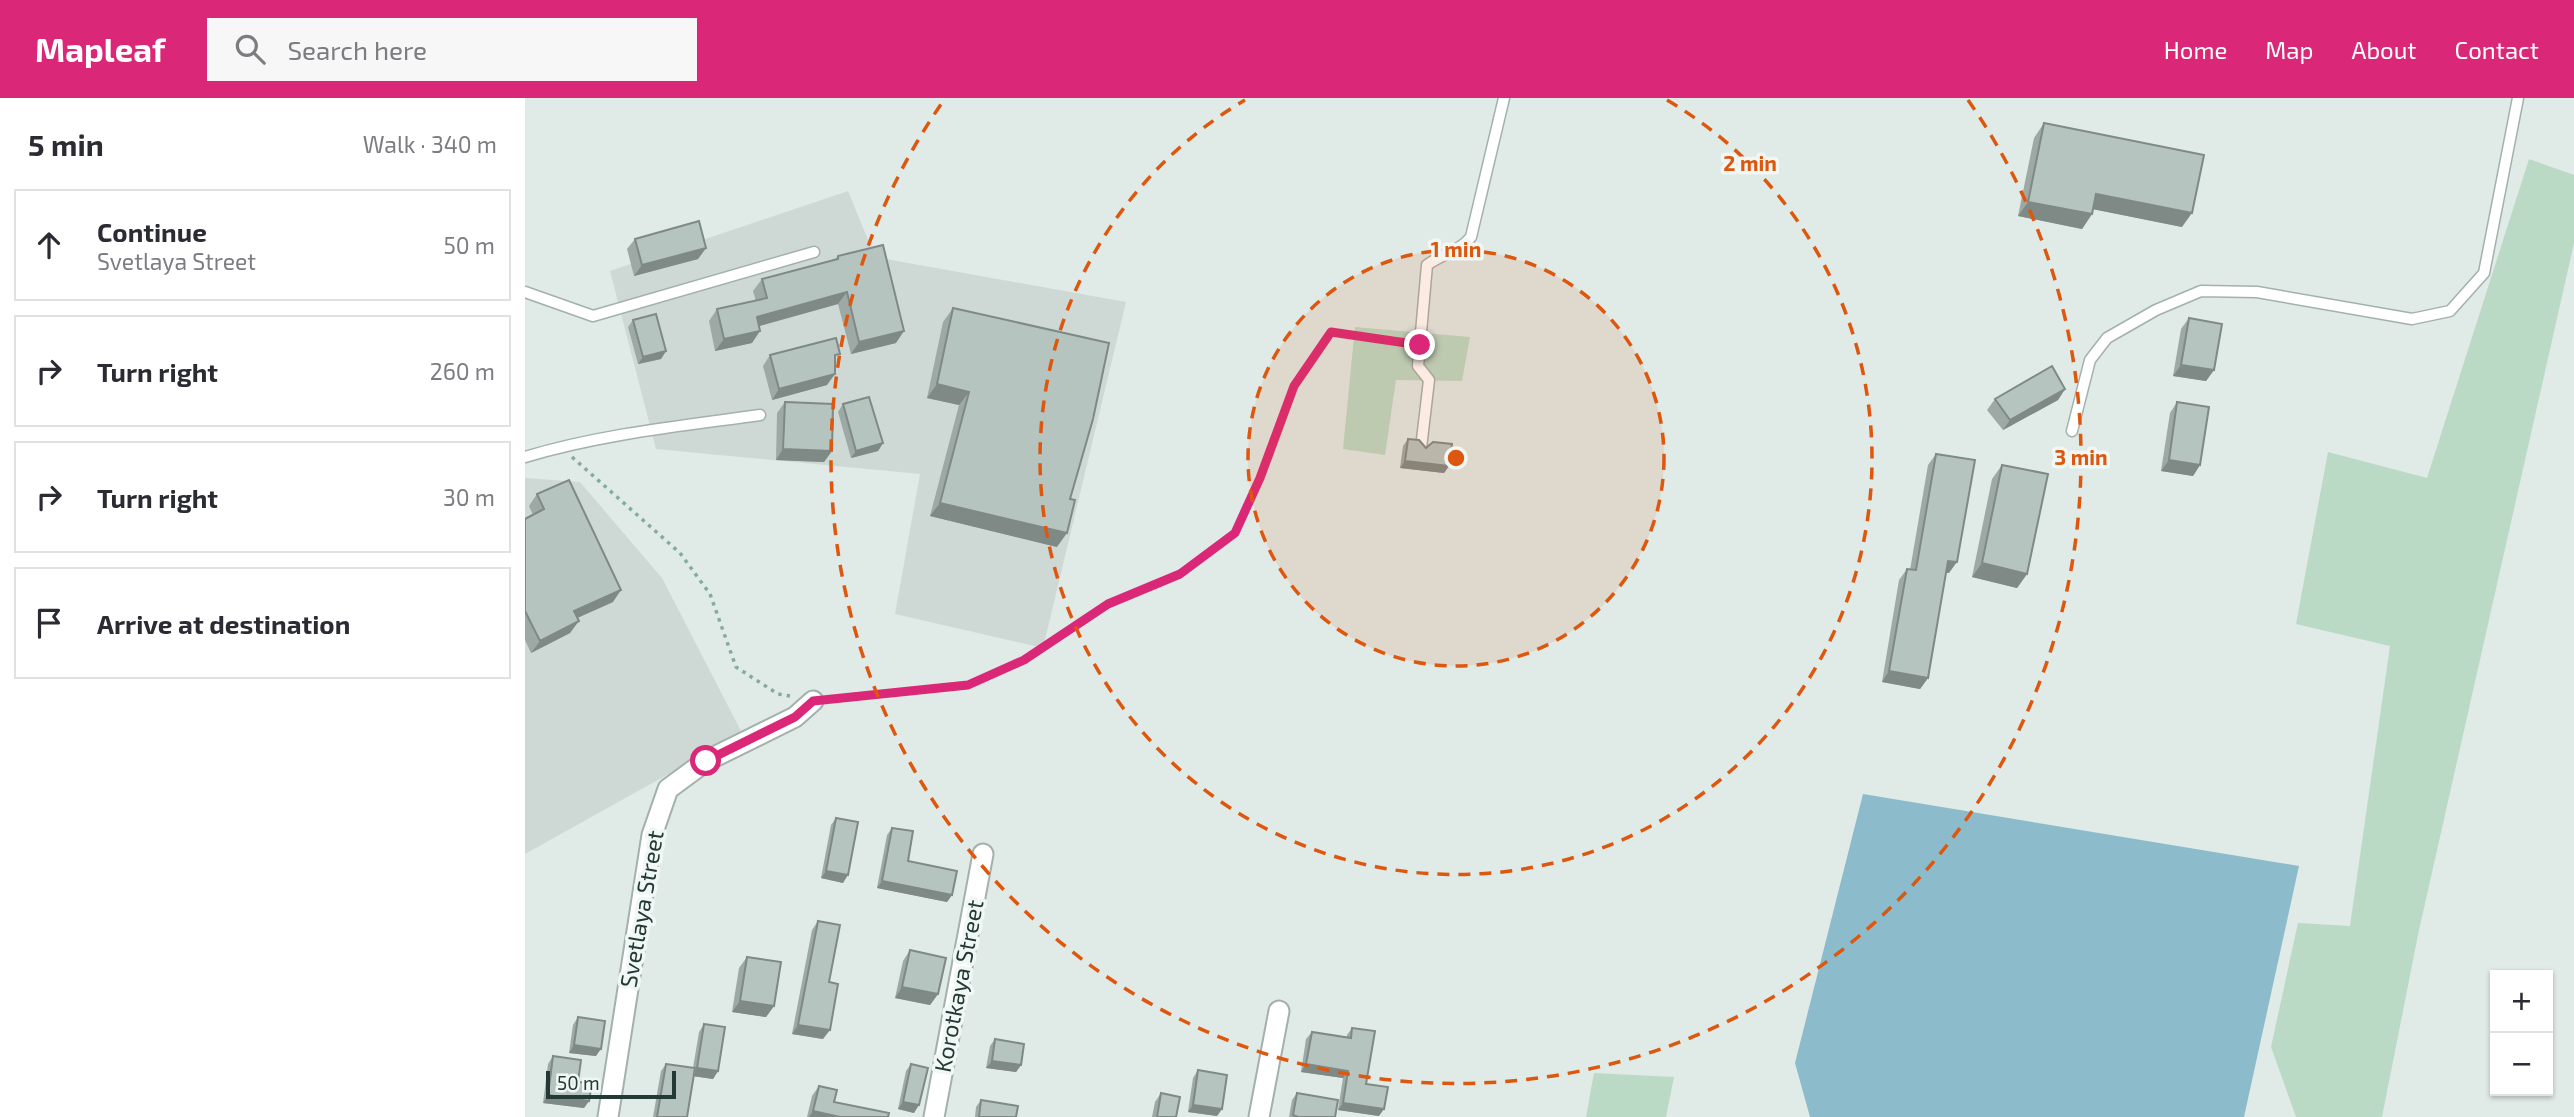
<!DOCTYPE html>
<meta charset="utf-8">
<style>
body{margin:0;font-family:"Exo 2",sans-serif;background:#f7f7f7;color:#2b2b33}
.controls{position:absolute;right:21px;bottom:21px;display:grid;overflow:hidden;border-radius:0px;box-shadow:0 2px 5px #0004}
.controls button{width:63px;height:63px;display:grid;place-items:center;padding:0;border:0;border-bottom:2px solid #e1e1e2;background:#fff;color:#2b2b33;font:35px sans-serif}
.scale{position:absolute;left:21px;bottom:18px;width:130px;box-sizing:border-box;padding-left:7px;border:4px solid #223935;border-top:0;font-size:19px;line-height:24px;white-space:nowrap;color:#223935;-webkit-text-stroke:5px #f0f7f4;paint-order:stroke}
.stop{position:absolute;width:21px;height:21px;margin:-16px;border:5px solid #db2777;border-radius:50%;background:#fff}
.stop.end{background:#db2777;border-color:#fff;box-shadow:0 2px 7px #0008}
.list{margin:0;padding:0;list-style:none}
h2{display:flex;justify-content:space-between;align-items:center;height:91px;margin:0;padding:0 28px;font-size:30px}
h2 small{font-size:23px;font-weight:400;color:#7c7c81}
.list li{display:grid;grid-template-columns:46px 1fr auto;gap:21px;align-items:center;box-sizing:border-box;height:112px;margin:0 14px 14px;padding:0 14px;border:2px solid #e1e1e2;border-radius:0px}
.list b{display:block;font-size:26px;white-space:nowrap}
.list p{margin:0;font-size:23px;white-space:nowrap;color:#7c7c81}
.list em{font-size:23px;font-style:normal;color:#7c7c81}
.icon{flex:none;width:38px;height:38px;fill:none;stroke:currentColor;stroke-width:2;stroke-linecap:round;stroke-linejoin:round}
.map{position:relative;flex:none;width:2049px;height:1019px;overflow:hidden}
header{display:flex;align-items:center;gap:42px;box-sizing:border-box;height:98px;padding:0 35px;background:#db2777;color:#fff}
header strong{font-size:33px}
nav{display:flex;gap:38px;margin-inline-start:auto;font-size:24px}
.search{width:490px;height:63px;background:#f7f7f7;display:flex;align-items:center;gap:18px;box-sizing:border-box;padding:0 24px;border-radius:0px;color:#7c7c81;font-size:26px}
main{display:flex}
aside{flex:1;background:#fff}
.map>svg:first-child{display:block}
.built{fill:#ced9d6}
.green{fill:#badac6}
.water{fill:#8cbbcb}
.lines{fill:none;stroke-linecap:round;stroke-linejoin:round}
.service-casing{stroke:#a3b1ad;stroke-width:13}
.minor-casing{stroke:#a3b1ad;stroke-width:23}
.path{stroke:#83aba3;stroke-width:3.5;stroke-dasharray:3.5 5;stroke-linecap:butt}
.service{stroke:#fff;stroke-width:10}
.minor{stroke:#fff;stroke-width:19}
.wall{fill:#9da9a5}
.shaded-wall{fill:#7f8986}
.building{fill:#b6c4c0;stroke:#7f8986;stroke-width:2}
.route{stroke:#db2777;stroke-width:9}
.ring{fill:none;stroke:#de570e;stroke-width:3.5;stroke-dasharray:12 9}
.labels{text-anchor:middle;stroke-width:7;stroke-linejoin:round;paint-order:stroke}
.street-label{font-size:23px;fill:#223935;stroke:#f0f7f4}
.centre{fill:#de570e;stroke:#f0f7f4;stroke-width:3.5}
.ring-label{font-size:21px;text-anchor:middle;font-weight:bold;fill:#de570e;stroke:#f0f7f4;stroke-width:7;stroke-linejoin:round;paint-order:stroke}
</style>
<header>
<strong>Mapleaf</strong>
<div class="search"><svg class="icon" aria-label="search" viewBox="0 0 24 24"><circle cx="10" cy="10" r="6"/><path d="M15 15l6 6"/></svg>Search here</div>
<nav><a>Home</a><a>Map</a><a>About</a><a>Contact</a></nav>
</header>
<main>
<aside>
<h2>5 min<small>Walk · 340 m</small></h2>
<ul class="list">
<li><svg class="icon" aria-label="ahead" viewBox="0 0 24 24"><path d="M12 20V5M6 11l6-6 6 6"/></svg><div><b>Continue</b><p>Svetlaya Street</p></div><em>50 m</em></li>
<li><svg class="icon" aria-label="right" viewBox="0 0 24 24"><path d="M7 20v-9h11M14 6l5 5-5 5"/></svg><div><b>Turn right</b></div><em>260 m</em></li>
<li><svg class="icon" aria-label="right" viewBox="0 0 24 24"><path d="M7 20v-9h11M14 6l5 5-5 5"/></svg><div><b>Turn right</b></div><em>30 m</em></li>
<li><svg class="icon" aria-label="arrive" viewBox="0 0 24 24"><path d="M6 21V4h12l-3 4 3 4H6"/></svg><div><b>Arrive at destination</b></div></li>
</ul>
</aside>
<div class="map">
<svg width="2049" height="1019" viewBox="0 0 2049 1019">
<rect width="100%" height="100%" fill="#e0eae6"/>
<g class="built">
<path d="M323,93L350,159L601,204L518,550L370,516L395,376L131,351L85,173Z"/>
<path d="M0,380L55,384L137,480L217,635L0,756Z"/>
</g>
<g class="green">
<path d="M2004,61L2049,77V145L1894,832L1857,1019H1771L1746,949L1773,825L1825,828L1865,548L1771,526L1803,354L1902,380Z"/>
<path d="M830,229L945,239L937,283L871,282L860,357L818,351Z"/>
<path d="M1069,975L1149,979L1141,1019H1061Z"/>
</g>
<path class="water" d="M1338,696L1774,768L1719,1019H1285L1270,965Z"/>
<g class="lines">
<defs>
<g id="service">
<path d="M0,194L68,218L289,154"/>
<path d="M1547,333L1565,262L1582,240L1631,212L1676,193L1732,194L1887,221L1925,213L1959,175L1993,0"/>
<path d="M896,350L904,282L893,268L902,167C917,156 935,153 946,139L979,0"/>
<path d="M0,359C76,336 156,328 235,317"/>
</g>
<g id="minor">
<path d="M83,1019L127,737L143,691L181,663L270,619L288,603"/>
<path d="M409,1019L458,756"/>
<path d="M734,1019L754,913"/>
</g>
</defs>
<use href="#service" class="service-casing"/>
<use href="#minor" class="minor-casing"/>
<g class="path">
<path d="M47,359L155,455L185,496L211,569L253,596L265,598"/>
<path d="M304,601L443,587L499,562L583,506L655,476L710,435L735,380L769,287L806,234L884,246"/>
</g>
<use href="#service" class="service"/>
<use href="#minor" class="minor"/>
</g>
<g class="wall">
<path d="M1519,25L1657,129L1568,111L1567,116L1557,131L1493,118L1509,40Z"/>
<path d="M110,141L181,150L173,161L109,178L102,151Z"/>
<path d="M313,158L371,245L326,256L313,206L234,228L227,245L190,253L184,223L192,211L231,203L228,193L237,181L310,161Z"/>
<path d="M428,210L532,449L405,418L434,307L402,300L418,224Z"/>
<path d="M1664,220L1689,272L1681,283L1648,278L1656,231Z"/>
<path d="M108,222L141,253L136,261L113,266L103,229Z"/>
<path d="M245,257L310,264L302,287L247,302L238,268Z"/>
<path d="M1540,291L1533,302L1478,332L1462,312L1470,301Z"/>
<path d="M260,304L307,353L299,364L251,362L252,315Z"/>
<path d="M1652,304L1675,367L1668,378L1636,373L1645,315Z"/>
<path d="M318,306L358,345L353,353L326,360L313,314Z"/>
<path d="M883,341L924,368L919,375L875,370L878,348Z"/>
<path d="M1411,356L1424,475H1421L1403,580L1395,591L1357,584L1374,482L1382,471L1385,472L1403,367Z"/>
<path d="M1477,367L1502,476L1492,490L1447,479L1467,381Z"/>
<path d="M12,396L88,504L52,520L45,535L6,555L0,542V421L8,417L4,408Z"/>
<path d="M311,720L318,785L296,780L306,727Z"/>
<path d="M367,730L383,763L427,797L422,804L352,790L362,737Z"/>
<path d="M293,823L304,884L298,941L267,936L287,832Z"/>
<path d="M385,852L413,896L405,907L370,900L378,863Z"/>
<path d="M222,859L249,908L241,919L207,914L214,870Z"/>
<path d="M53,919L71,958L44,955L48,927Z"/>
<path d="M179,926L193,973L188,981L168,978L162,1019H128L136,973L141,966L168,970L174,934Z"/>
<path d="M827,930L841,986L854,1018L813,1012L818,980L776,974L781,941L787,934L822,939V937Z"/>
<path d="M470,941L496,967L491,974L461,970L465,948Z"/>
<path d="M28,958L53,984L64,1003L59,1010L18,1005L23,966Z"/>
<path d="M386,966L389,1015L373,1011L381,973Z"/>
<path d="M673,972L697,1011L692,1018L663,1014L668,980Z"/>
<path d="M294,988L309,1004L363,1019H282L287,998Z"/>
<path d="M636,995L651,1019H627L630,1004Z"/>
<path d="M772,995L810,1019H764L767,1002Z"/>
<path d="M456,1002L491,1019H450L451,1009Z"/>
</g>
<g class="shaded-wall">
<path d="M1571,96L1667,115L1657,129L1562,110Z"/>
<path d="M1503,104L1567,116L1557,131L1493,118Z"/>
<path d="M181,150L173,161L109,178L117,167Z"/>
<path d="M322,194L313,206L224,231L232,219Z"/>
<path d="M235,233L227,245L190,253L199,241Z"/>
<path d="M379,233L371,245L326,256L334,244Z"/>
<path d="M141,253L136,261L113,266L118,259Z"/>
<path d="M1656,267L1689,272L1681,283L1648,278Z"/>
<path d="M310,276L302,287L247,302L254,291Z"/>
<path d="M412,286L444,294L434,307L402,300Z"/>
<path d="M1540,291L1533,302L1478,332L1485,322Z"/>
<path d="M358,345L353,353L326,360L331,353Z"/>
<path d="M258,351L307,353L299,364L251,362Z"/>
<path d="M1644,362L1675,367L1668,378L1636,373Z"/>
<path d="M880,363L924,368L919,375L875,370Z"/>
<path d="M415,405L542,435L532,449L405,418Z"/>
<path d="M1423,463L1432,464L1424,475L1415,474Z"/>
<path d="M1457,465L1502,476L1492,490L1447,479Z"/>
<path d="M96,492L88,504L41,525L49,513Z"/>
<path d="M54,523L45,535L6,555L15,543Z"/>
<path d="M1364,573L1403,580L1395,591L1357,584Z"/>
<path d="M301,773L323,777L318,785L296,780Z"/>
<path d="M357,783L427,797L422,804L352,790Z"/>
<path d="M377,889L413,896L405,907L370,900Z"/>
<path d="M215,903L249,908L241,919L207,914Z"/>
<path d="M273,927L305,932L298,941L267,936Z"/>
<path d="M49,947L76,951L71,958L44,955Z"/>
<path d="M467,963L496,967L491,974L461,970Z"/>
<path d="M781,966L823,973L818,980L776,974Z"/>
<path d="M172,970L193,973L188,981L167,978Z"/>
<path d="M23,997L64,1003L59,1010L18,1005Z"/>
<path d="M378,1004L394,1007L389,1015L373,1011Z"/>
<path d="M818,1005L859,1011L854,1018L813,1012Z"/>
<path d="M668,1007L697,1011L692,1018L663,1014Z"/>
<path d="M288,1013L315,1019H284Z"/>
</g>
<g class="building">
<path d="M1519,25L1679,57L1667,115L1571,96L1567,116L1503,104Z"/>
<path d="M174,123L181,150L117,167L110,141Z"/>
<path d="M358,147L379,233L334,244L322,194L232,219L235,233L199,241L192,211L242,200L237,181L313,161V158Z"/>
<path d="M428,210L584,245L568,321L545,401L550,402L542,435L415,405L444,294L412,286Z"/>
<path d="M131,216L141,253L118,259L108,222Z"/>
<path d="M1664,220L1697,226L1689,272L1656,267Z"/>
<path d="M311,240L315,256L310,257V276L254,291L245,257Z"/>
<path d="M1527,268L1540,291L1485,322L1470,301Z"/>
<path d="M344,299L358,345L331,353L318,306Z"/>
<path d="M260,304L308,306L307,353L258,351Z"/>
<path d="M1652,304L1684,309L1675,367L1644,362Z"/>
<path d="M883,341L894,342L901,350L908,344L927,346L924,368L880,363Z"/>
<path d="M1411,356L1450,362L1432,464L1423,463L1403,580L1364,573L1382,471L1391,472Z"/>
<path d="M1477,367L1523,376L1502,476L1457,465Z"/>
<path d="M44,382L96,492L49,513L54,523L15,543L0,513V421L19,411L12,396Z"/>
<path d="M311,720L333,724L323,777L301,773Z"/>
<path d="M367,730L388,733L383,763L432,773L427,797L357,783Z"/>
<path d="M293,823L315,827L304,884L313,886L305,932L273,927Z"/>
<path d="M385,852L421,860L413,896L377,889Z"/>
<path d="M222,859L256,864L249,908L215,903Z"/>
<path d="M53,919L80,923L76,951L49,947Z"/>
<path d="M179,926L200,929L193,973L172,970Z"/>
<path d="M827,930L850,933L841,986L863,989L859,1011L818,1005L823,973L781,966L787,934L826,940Z"/>
<path d="M470,941L499,946L496,967L467,963Z"/>
<path d="M28,958L56,962L53,984L67,985L64,1003L23,997Z"/>
<path d="M141,966L170,970L162,1019H132Z"/>
<path d="M386,966L403,970L394,1007L378,1004Z"/>
<path d="M673,972L702,977L697,1011L668,1007Z"/>
<path d="M294,988L312,992L309,1004L364,1015L363,1019H315L288,1013Z"/>
<path d="M636,995L655,999L651,1019H632Z"/>
<path d="M772,995L813,1002L810,1019H773L768,1017Z"/>
<path d="M456,1002L493,1008L491,1019H454Z"/>
</g>
<g class="lines">
<path class="route" d="M181,663L270,619L288,603L443,587L499,562L583,506L655,476L710,435L735,380L769,288L806,234L895,247"/>
</g>
<circle cx="931" cy="360" r="208" fill="#de570e" fill-opacity=".12"/>
<g class="ring">
<circle cx="931" cy="360" r="208"/>
<path d="M1142 2A416 416 0 1 1 720 2"/>
<path d="M1443 2A625 625 0 1 1 419 2"/>
</g>
<g class="labels">
<g class="street-label">
<text transform="translate(117 811) rotate(-80)" y="8">Svetlaya Street</text>
<text transform="translate(434 888) rotate(-79)" y="8">Korotkaya Street</text>
</g>
</g>
<circle cx="931" cy="360" r="10" class="centre"/>
<g class="ring-label">
<text x="1225" y="73">2 min</text>
<text x="931" y="159">1 min</text>
<text x="1556" y="367">3 min</text>
</g>
</svg>
<div class="controls">
<button>+</button>
<button>−</button>
</div>
<div class="scale">50 m</div>
<div class="stop" style="left:181px;top:663px"></div>
<div class="stop end" style="left:895px;top:247px"></div>
</div>
</main>
